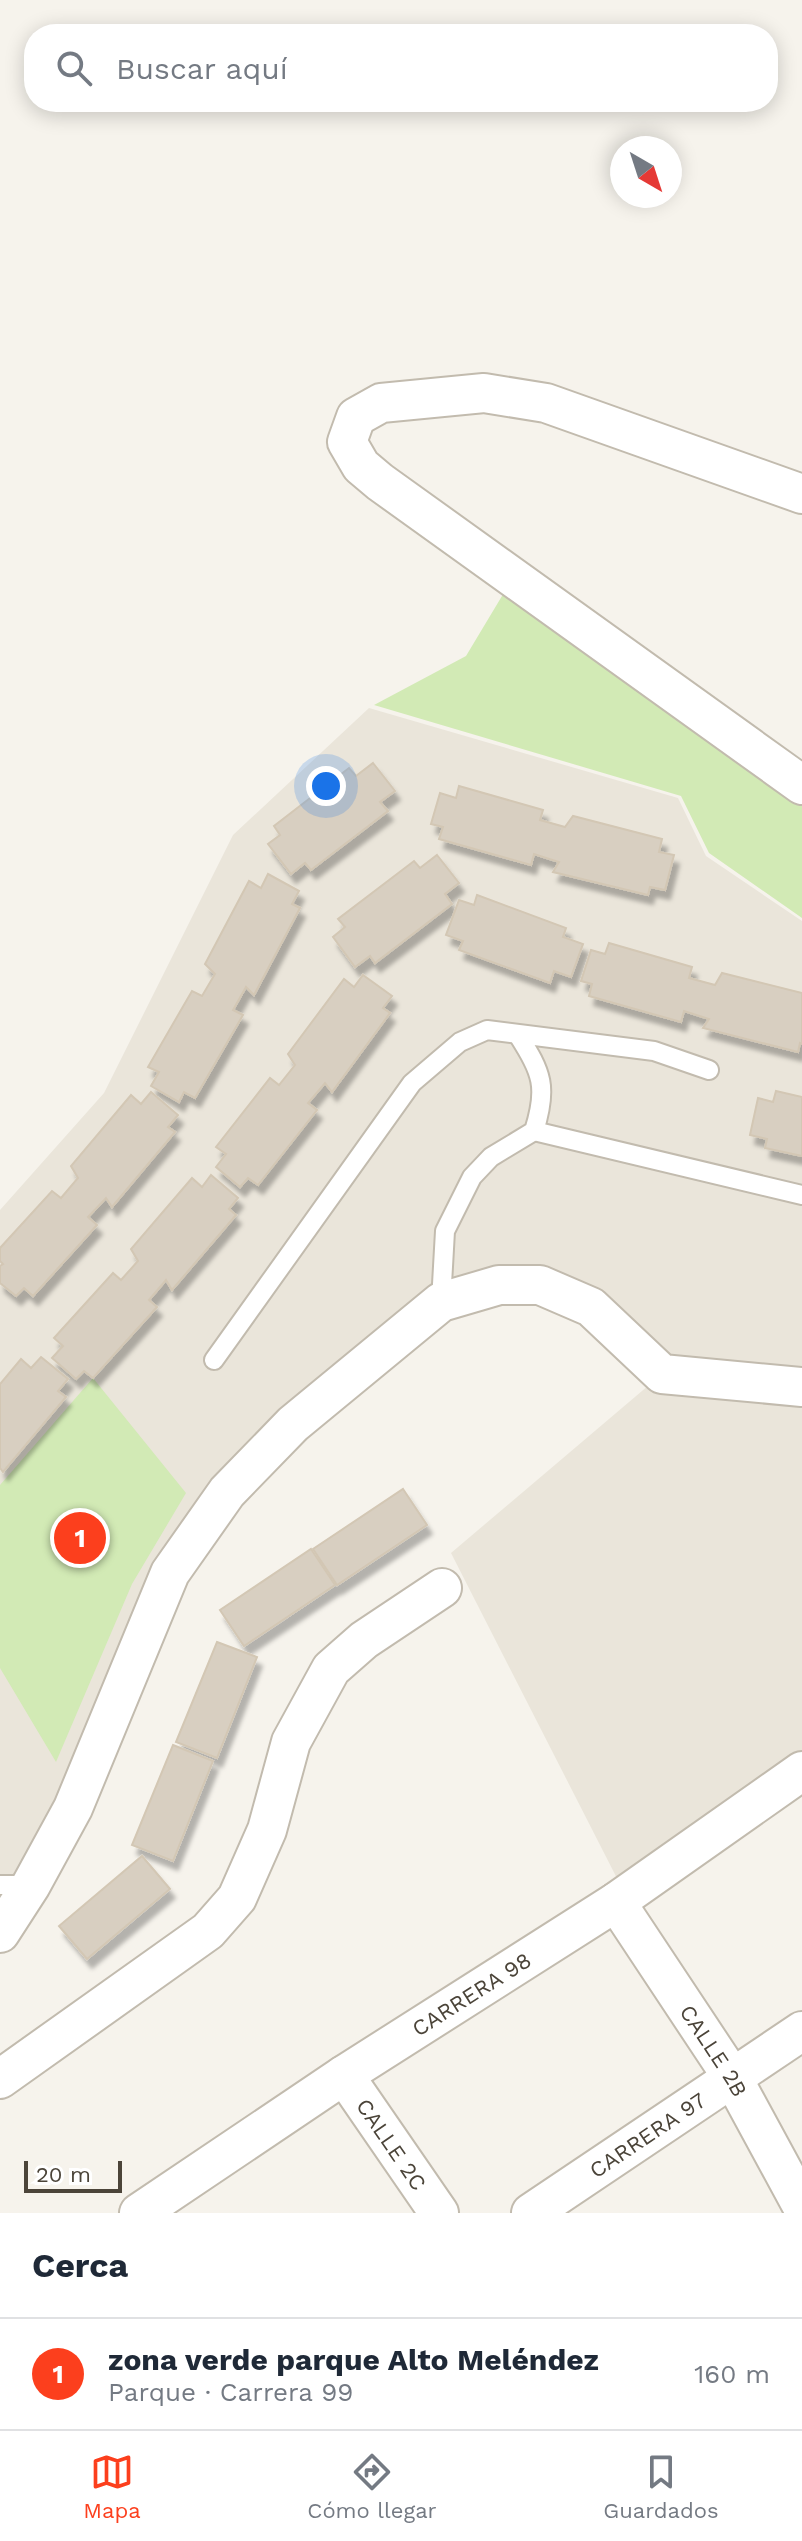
<!DOCTYPE html>
<html lang="es">
<meta charset="utf-8">
<style>
body{margin:0;font-family:"Work Sans",sans-serif;background:#f6f6f7;color:#1f2937}
.compass{position:absolute;left:610px;top:136px;width:72px;height:72px;border-radius:50%;background:#fff;box-shadow:0 4px 20px #0003;rotate:141deg}
.scale{position:absolute;left:24px;bottom:20px;width:98px;box-sizing:border-box;padding-left:8px;border:4px solid #4b4439;border-top:0;font-size:22px;line-height:28px;white-space:nowrap;color:#4b4439;-webkit-text-stroke:6px #fff;paint-order:stroke}
.you{position:absolute;left:326px;top:786px;width:28px;height:28px;margin:-20px;border:6px solid #fff;border-radius:50%;background:#1a73e8;box-shadow:0 0 0 12px #1a73e833}
.badge{display:grid;place-items:center;width:52px;height:52px;border-radius:50%;background:#fc3f1d;color:#fff;font-size:26px;font-weight:700}
.pin{position:absolute;translate:-50% -50%;border:4px solid #fff;box-shadow:0 2px 8px #0006}
.list{margin:0;padding:0;list-style:none}
h2{display:flex;justify-content:space-between;align-items:center;height:104px;margin:0;padding:0 32px;font-size:34px}
h2 small{font-size:26px;font-weight:400;color:#747a83}
.list li{display:grid;grid-template-columns:52px 1fr auto;gap:24px;align-items:center;box-sizing:border-box;height:112px;padding:0 32px;border-top:2px solid #e0e1e3}
.list b{display:block;font-size:30px;white-space:nowrap}
.list p{margin:0;font-size:26px;white-space:nowrap;color:#747a83}
.list em{font-size:26px;font-style:normal;color:#747a83}
.icon{flex:none;width:44px;height:44px;fill:none;stroke:currentColor;stroke-width:2;stroke-linecap:round;stroke-linejoin:round}
.map{position:relative;flex:none;width:802px;height:2213px;overflow:hidden}
.search{position:absolute;background:#fff;box-shadow:0 4px 20px #0003;left:24px;right:24px;top:24px;height:88px;display:flex;align-items:center;gap:20px;box-sizing:border-box;padding:0 28px;border-radius:32px;color:#747a83;font-size:30px}
.sheet{height:216px;background:#fff}
nav{display:flex;justify-content:space-around;align-items:center;box-sizing:border-box;height:112px;border-top:2px solid #e0e1e3;background:#fff;font-size:22px;color:#747a83}
nav a{display:grid;justify-items:center;gap:4px}
nav .on{color:#fc3f1d}
.map>svg:first-child{display:block}
.residential{fill:#eae5da}
.green{fill:#d2eab5}
.building{fill:#d8cfc1;stroke:#d3c7b4;stroke-width:2;filter:url(#shadow)}
.lines{fill:none;stroke-linecap:round;stroke-linejoin:round}
.service-casing{stroke:#c2bbae;stroke-width:22}
.minor-casing{stroke:#c2bbae;stroke-width:42}
.service{stroke:#fff;stroke-width:18}
.minor{stroke:#fff;stroke-width:38}
.labels{text-anchor:middle;stroke-width:7;stroke-linejoin:round;paint-order:stroke}
.street-label{font-size:22px;fill:#4b4439;stroke:#fff}
</style>
<div class="map">
<svg width="802" height="2213" viewBox="0 0 802 2213">
<defs>
<filter id="shadow"><feDropShadow dx="5" dy="9" stdDeviation="2" flood-color="#0004"/></filter>
</defs>
<rect width="100%" height="100%" fill="#f6f3ec"/>
<path class="residential" d="M369,708L678,798L706,856L802,921V1767L625,1894L451,1553L662,1374L540,1285L441,1302L227,1492L0,1933V1210L104,1093L233,835Z"/>
<g class="green">
<path d="M508,586L802,791V918L709,853L681,796L374,705L466,656Z"/>
<path d="M93,1378L186,1493L132,1584L56,1762L0,1668V1485Z"/>
</g>
<g class="building">
<path d="M373,763L395,791L380,802L388,811L311,870L305,863L291,874L268,844L280,835L274,826L349,768L356,776Z"/>
<path d="M459,786L543,810L540,820L565,827L573,816L662,839L659,852L674,855L665,890L650,887L648,895L553,872L559,862L534,854L531,865L439,839L443,827L431,824L440,793L456,798Z"/>
<path d="M437,855L459,883L445,894L452,904L375,963L370,956L355,967L333,937L345,927L338,919L414,861L420,868Z"/>
<path d="M268,874L299,891L292,904L300,908L254,995L246,987L233,1010L243,1015L195,1098L184,1092L179,1102L151,1086L159,1072L148,1067L192,991L202,996L215,974L205,964L249,881L261,888Z"/>
<path d="M477,895L566,928L563,937L583,944L571,977L554,971L550,983L459,950L463,941L446,935L459,900L474,905Z"/>
<path d="M609,943L692,967L689,978L715,985L722,973L802,993V1044L800,1043L798,1052L703,1028L709,1019L684,1011L681,1022L589,996L592,984L581,981L591,950L605,954Z"/>
<path d="M363,975L392,996L383,1008L390,1013L332,1092L325,1083L308,1103L317,1110L258,1185L248,1178L240,1187L216,1167L226,1154L216,1147L270,1078L279,1085L295,1065L288,1054L344,979L354,987Z"/>
<path d="M776,1091L802,1097V1156L765,1148L767,1139L750,1135L758,1098L773,1102Z"/>
<path d="M151,1092L178,1115L168,1127L175,1132L112,1207L106,1198L88,1217L97,1225L33,1296L24,1288L16,1296L0,1283V1266L3,1264L0,1261V1248L52,1191L61,1198L78,1178L71,1166L131,1095L141,1104Z"/>
<path d="M211,1175L238,1198L229,1209L236,1215L172,1290L166,1280L149,1300L157,1307L93,1378L84,1371L76,1379L52,1358L63,1346L54,1338L113,1273L121,1280L138,1261L131,1249L192,1178L202,1187Z"/>
<path d="M41,1357L68,1379L58,1391L66,1397L3,1472L0,1468V1384L21,1359L31,1368Z"/>
<path d="M403,1489L427,1525L337,1585L313,1549Z"/>
<path d="M311,1549L335,1585L244,1646L220,1610Z"/>
<path d="M217,1642L257,1657L217,1758L176,1742Z"/>
<path d="M173,1745L213,1761L173,1861L132,1845Z"/>
<path d="M142,1856L170,1889L87,1959L59,1926Z"/>
</g>
<g class="lines">
<defs>
<g id="service">
<path d="M534,1131L802,1195"/>
<path d="M441,1302L445,1231L472,1177L491,1157L534,1131C548,1087 542,1073 518,1035"/>
<path d="M214,1360L412,1083L460,1042L487,1030L654,1051L709,1070"/>
<path d="M0,1885H31"/>
</g>
<g id="minor">
<path d="M802,494L546,403L484,393L381,403L356,417L347,442L361,466L380,482L802,785"/>
<path id="s1" d="M616,1902L732,2077L802,2206"/>
<path d="M0,1933L31,1885L73,1808L170,1573L227,1492L293,1424L441,1302L499,1285H540L591,1307L662,1374L802,1387"/>
<path id="s2" d="M344,2075L439,2213"/>
<path d="M0,2079L208,1931L237,1898L267,1830L291,1742L331,1669L364,1640L442,1588"/>
<path id="s3" d="M139,2213L344,2075L616,1902L802,1771"/>
<path id="s4" d="M531,2213L802,2031"/>
</g>
</defs>
<use href="#service" class="service-casing"/>
<use href="#minor" class="minor-casing"/>
<use href="#service" class="service"/>
<use href="#minor" class="minor"/>
</g>
<g class="labels">
<g class="street-label">
<text dy="8" stroke="none"><textPath href="#s3" startOffset="398">CARRERA 98</textPath></text>
<text dy="8" stroke="none"><textPath href="#s1" startOffset="178">CALLE 2B</textPath></text>
<text dy="8" stroke="none"><textPath href="#s4" startOffset="140">CARRERA 97</textPath></text>
<text dy="8" stroke="none"><textPath href="#s2" startOffset="84">CALLE 2C</textPath></text>
</g>
</g>
</svg>
<svg class="compass" viewBox="-18 -18 36 36"><path d="M0-13l5 13h-10z" fill="#e53935"/><path d="M0 13l5-13h-10z" fill="#747a83"/></svg>
<div class="scale">20 m</div>
<div class="you"></div>
<div class="pin badge" style="left:80px;top:1538px">1</div>
<div class="search"><svg class="icon" aria-label="search" viewBox="0 0 24 24"><circle cx="10" cy="10" r="6"/><path d="M15 15l6 6"/></svg>Buscar aquí</div>
</div>
<section class="sheet">
<h2>Cerca<small></small></h2>
<ul class="list">
<li><span class="badge">1</span><div><b>zona verde parque Alto Meléndez</b><p>Parque · Carrera 99</p></div><em>160 m</em></li>
</ul>
</section>
<nav>
<a class="on"><svg class="icon" aria-label="map" viewBox="0 0 24 24"><path d="M3 6l6-2 6 2 6-2v14l-6 2-6-2-6 2zM9 4v14M15 6v14"/></svg>Mapa</a>
<a><svg class="icon" aria-label="directions" viewBox="0 0 24 24"><path d="M12 3l9 9-9 9-9-9zM9 14v-3h6M13 9l2 2-2 2"/></svg>Cómo llegar</a>
<a><svg class="icon" aria-label="saved" viewBox="0 0 24 24"><path d="M7 4h10v16l-5-4-5 4z"/></svg>Guardados</a>
</nav>
